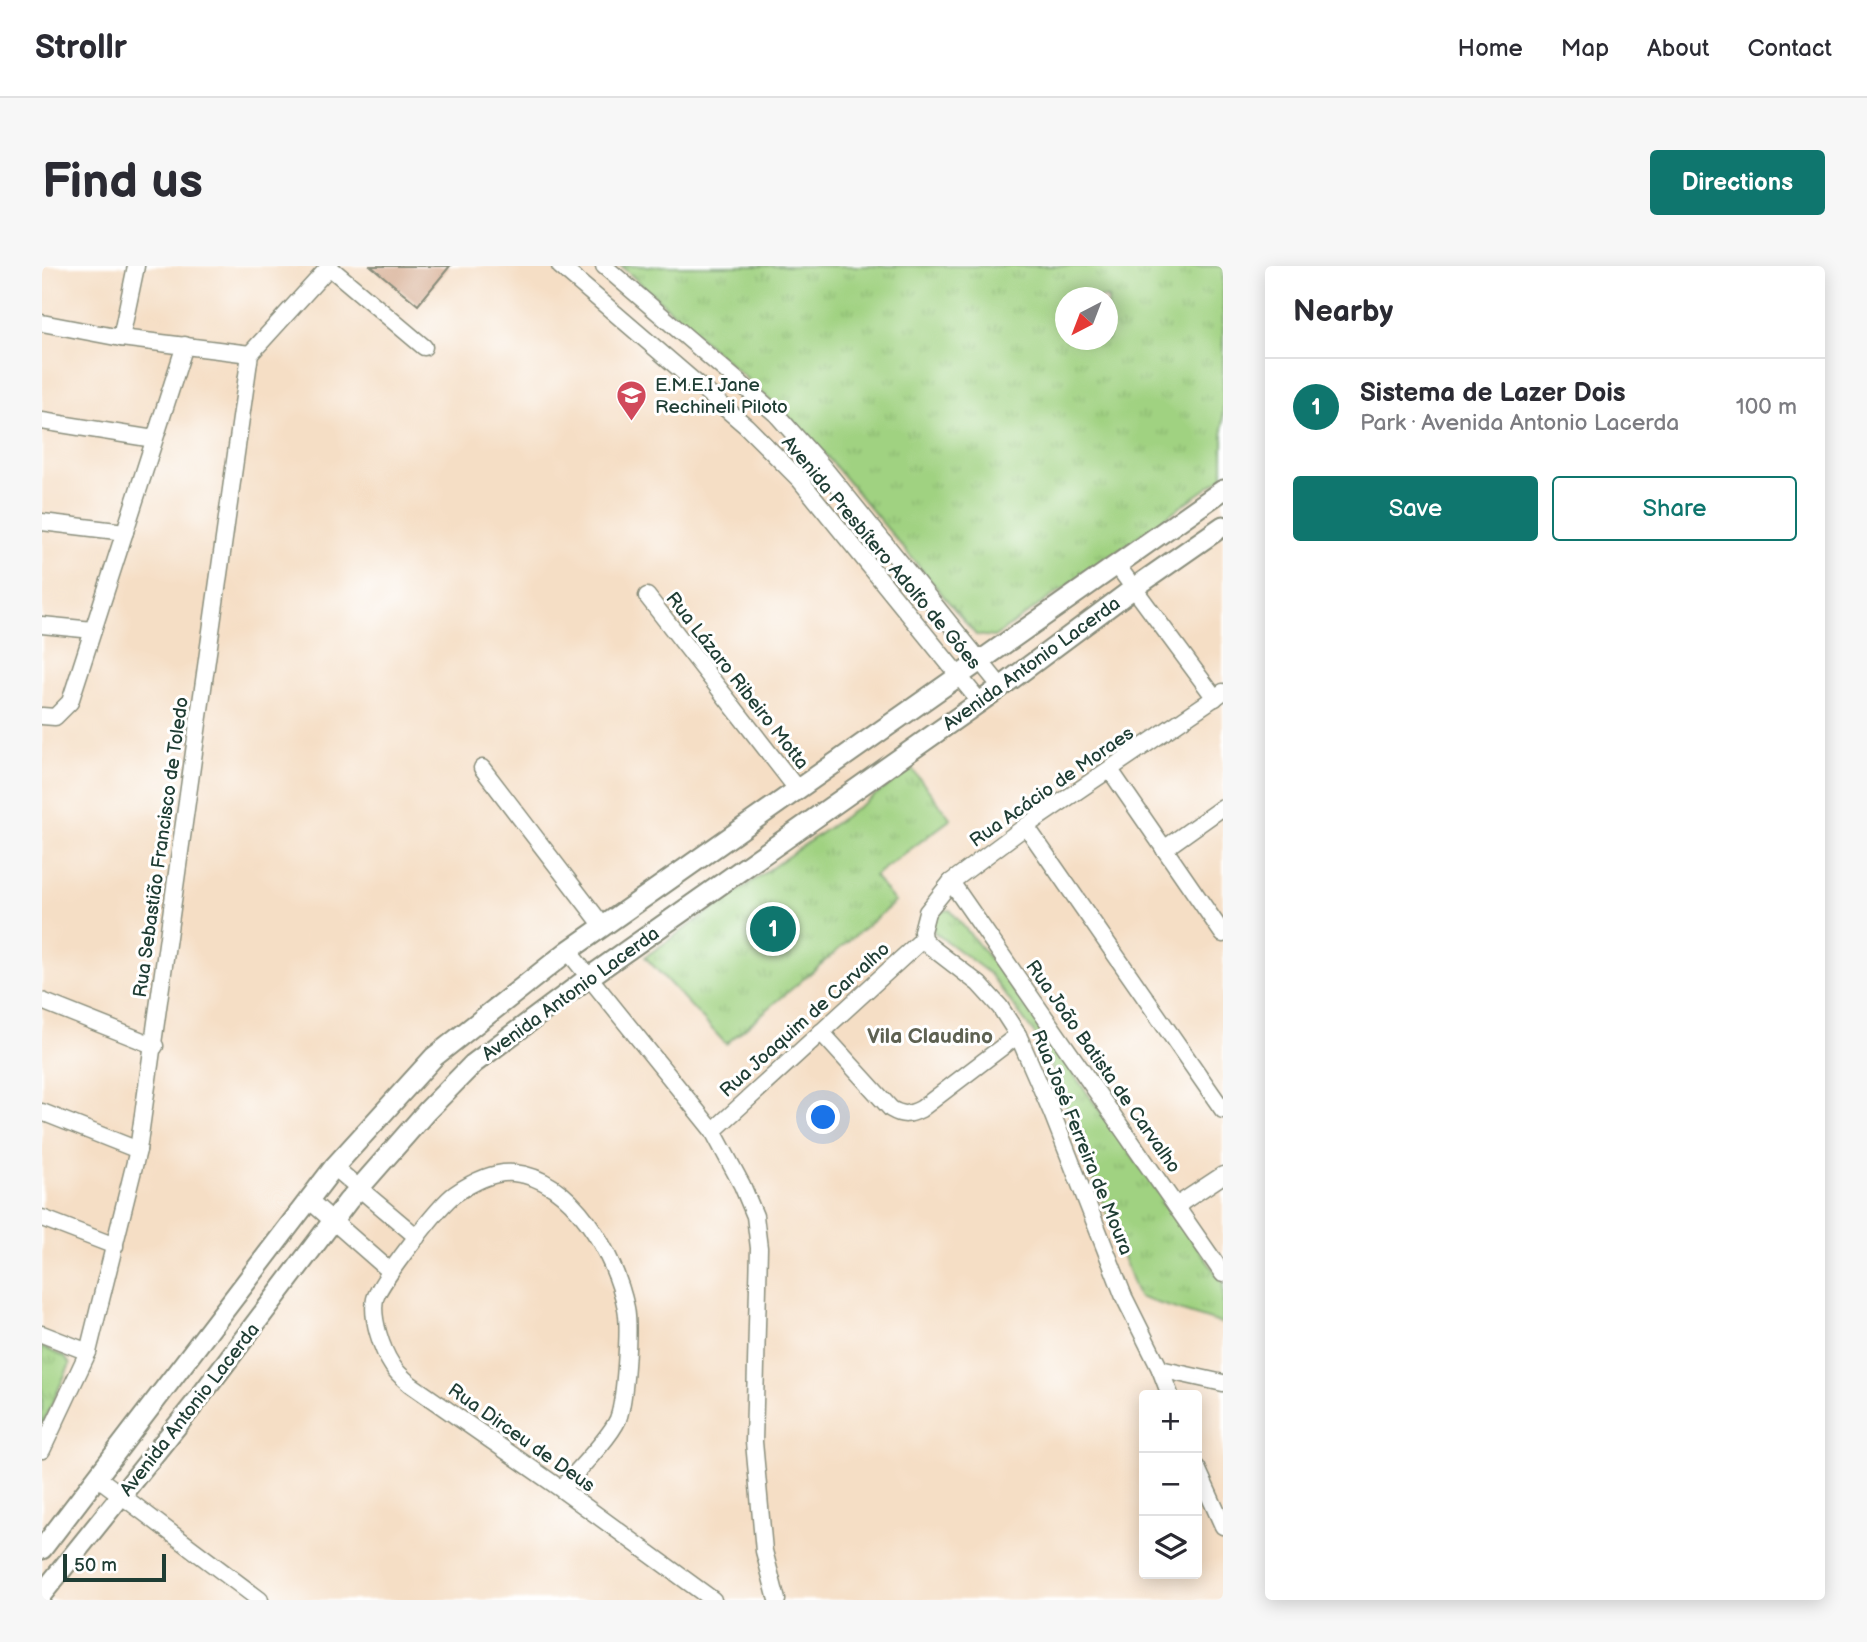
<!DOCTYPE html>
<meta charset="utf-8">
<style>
body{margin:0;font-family:"Balsamiq Sans",sans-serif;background:#f7f7f7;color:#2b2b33}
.controls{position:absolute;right:21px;bottom:21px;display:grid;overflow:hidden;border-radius:7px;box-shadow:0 4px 18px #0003}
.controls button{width:63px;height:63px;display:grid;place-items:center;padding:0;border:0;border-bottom:2px solid #e1e1e2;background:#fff;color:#2b2b33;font:35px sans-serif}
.compass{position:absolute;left:1013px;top:21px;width:63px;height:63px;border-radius:50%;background:#fff;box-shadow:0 4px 18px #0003;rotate:222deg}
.scale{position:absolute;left:21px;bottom:18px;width:103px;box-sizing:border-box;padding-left:7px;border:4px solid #1f3d34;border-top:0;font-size:19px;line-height:24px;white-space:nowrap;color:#1f3d34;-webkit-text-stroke:5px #fff;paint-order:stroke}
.you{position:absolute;left:782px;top:852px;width:24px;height:24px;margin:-18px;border:5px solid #fff;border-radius:50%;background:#1a73e8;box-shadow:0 0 0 10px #1a73e833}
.badge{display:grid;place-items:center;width:46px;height:46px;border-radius:50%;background:#0f766e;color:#fff;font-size:23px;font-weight:700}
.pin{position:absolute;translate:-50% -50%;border:4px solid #fff;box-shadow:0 2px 7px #0006}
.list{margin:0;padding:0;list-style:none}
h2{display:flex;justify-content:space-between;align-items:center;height:91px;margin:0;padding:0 28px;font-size:30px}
h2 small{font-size:23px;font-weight:400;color:#7c7c81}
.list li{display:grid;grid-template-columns:46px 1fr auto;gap:21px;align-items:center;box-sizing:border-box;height:98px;padding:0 28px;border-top:2px solid #e1e1e2}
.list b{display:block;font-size:26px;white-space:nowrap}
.list p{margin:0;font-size:23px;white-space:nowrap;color:#7c7c81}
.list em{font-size:23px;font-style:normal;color:#7c7c81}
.actions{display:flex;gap:14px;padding:21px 28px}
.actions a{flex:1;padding:16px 0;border:2px solid #0f766e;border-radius:7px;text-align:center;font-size:24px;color:#0f766e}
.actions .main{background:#0f766e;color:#fff}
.icon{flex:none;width:38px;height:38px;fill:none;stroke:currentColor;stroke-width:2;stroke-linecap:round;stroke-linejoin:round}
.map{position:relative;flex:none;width:1181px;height:1334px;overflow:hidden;border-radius:7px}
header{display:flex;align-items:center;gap:42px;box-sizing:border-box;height:98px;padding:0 35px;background:#fff;border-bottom:2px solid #e1e1e2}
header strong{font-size:33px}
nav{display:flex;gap:38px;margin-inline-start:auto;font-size:24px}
.intro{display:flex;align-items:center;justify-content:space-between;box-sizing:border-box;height:168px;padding:0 42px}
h1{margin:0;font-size:49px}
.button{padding:18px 32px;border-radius:7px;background:#0f766e;color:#fff;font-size:24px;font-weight:700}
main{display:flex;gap:42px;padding:0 42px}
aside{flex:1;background:#fff;border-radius:7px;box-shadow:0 4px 18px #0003}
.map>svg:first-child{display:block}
.grass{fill:url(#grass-tufts);stroke:#60885a;stroke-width:2;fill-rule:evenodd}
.building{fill:#d4a88b}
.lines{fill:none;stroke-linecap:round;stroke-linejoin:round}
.minor-casing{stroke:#8a8e7c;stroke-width:19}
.major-casing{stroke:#8a8e7c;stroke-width:23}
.minor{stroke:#fff;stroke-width:16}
.major{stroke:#fff;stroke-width:19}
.labels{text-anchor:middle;stroke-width:6;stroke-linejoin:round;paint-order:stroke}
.poi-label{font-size:19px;fill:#1f3d34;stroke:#fff;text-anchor:start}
.street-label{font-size:19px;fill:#1f3d34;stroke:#fff}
.neighbourhood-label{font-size:21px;font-weight:bold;fill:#5e6252;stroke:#fff}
</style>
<header>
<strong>Strollr</strong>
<nav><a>Home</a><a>Map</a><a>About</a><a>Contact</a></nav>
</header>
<div class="intro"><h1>Find us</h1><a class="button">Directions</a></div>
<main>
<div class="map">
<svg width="1181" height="1334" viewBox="0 0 1181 1334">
<defs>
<pattern id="grass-tufts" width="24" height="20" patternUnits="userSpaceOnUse" patternTransform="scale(1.75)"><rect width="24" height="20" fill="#a0d281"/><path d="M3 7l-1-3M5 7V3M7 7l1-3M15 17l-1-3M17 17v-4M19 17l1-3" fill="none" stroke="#89b570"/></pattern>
</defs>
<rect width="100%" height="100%" fill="#fff"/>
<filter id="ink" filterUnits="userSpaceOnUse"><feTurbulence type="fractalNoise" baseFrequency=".0143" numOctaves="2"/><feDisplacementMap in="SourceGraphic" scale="14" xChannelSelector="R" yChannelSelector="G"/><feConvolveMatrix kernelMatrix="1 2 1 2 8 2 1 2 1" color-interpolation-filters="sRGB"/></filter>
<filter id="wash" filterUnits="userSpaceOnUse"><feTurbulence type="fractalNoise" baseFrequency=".00686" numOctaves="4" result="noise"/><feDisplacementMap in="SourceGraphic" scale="28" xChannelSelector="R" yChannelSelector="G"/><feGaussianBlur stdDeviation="1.57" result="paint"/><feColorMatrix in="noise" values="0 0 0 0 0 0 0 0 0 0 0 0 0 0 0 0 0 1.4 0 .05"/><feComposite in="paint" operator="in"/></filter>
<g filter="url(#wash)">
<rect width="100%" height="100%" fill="#f5dec5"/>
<g class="grass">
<path d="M579,0H1181V211L952,371L934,369L768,170ZM1024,32H1066V74H1024Z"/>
<path d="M870,503L909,553L832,610L853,636L684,778L603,691Z"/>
<path d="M908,644L955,701L1181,1017V1058L1096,1031L1002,781L948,708L892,666L891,656L897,645Z"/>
<path d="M0,1081L23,1091L28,1098L0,1160Z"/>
</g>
<g id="blocks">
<path class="building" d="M329,0H408L376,39Z"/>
</g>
</g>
<g filter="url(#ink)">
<use href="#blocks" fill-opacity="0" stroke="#8a8e7c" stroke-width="2"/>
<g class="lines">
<defs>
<g id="minor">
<path d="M286,0L382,81"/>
<path d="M518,0L704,160L757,213L938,436"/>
<path d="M562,0L734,148L782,202L959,421"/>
<path d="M0,57L79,72L208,88"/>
<path d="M79,72L94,0"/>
<path d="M0,155L112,173"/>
<path d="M0,256L83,266"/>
<path d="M1074,298L1173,432"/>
<path d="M605,330L755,523"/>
<path d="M0,359L51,364"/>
<path d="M0,450L13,451L28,436L143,79"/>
<path d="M440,502L561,660"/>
<path d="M1068,504L1181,668"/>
<path d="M984,560L1181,844"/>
<path d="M1122,583L1181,541"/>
<path d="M909,616L1181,1008"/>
<path d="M526,685L671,865L700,919L713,950L717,982L712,1176L722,1285L735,1334"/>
<path d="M0,735L113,780"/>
<path d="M779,766L849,843C861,850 867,849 879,843L976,769"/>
<path d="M0,846L96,884"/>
<path d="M671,865L881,673"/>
<path d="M292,901L375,971"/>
<path d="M267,934L348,1005"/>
<path d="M1134,940L1181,909"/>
<path d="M0,952L73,980"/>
<path d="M0,1068L46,1086"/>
<path d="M1118,1103L1181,1117"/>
<path d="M1128,1129L1118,1103L1082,1031L1010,847L976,769L958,741L937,718L889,681L881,673L880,665L885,646L909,616L984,560L1181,426"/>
<path d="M0,1184L46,1086L96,884L208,88L288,0"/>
<path d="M1155,1202L1181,1260"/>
<path d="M55,1211L218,1334"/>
<path d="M519,1223C534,1206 568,1172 576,1153C583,1135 588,1061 584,1042C573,989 531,913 472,907C452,905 429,917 413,928C398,938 337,1017 333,1033C329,1052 340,1084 350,1099C354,1106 362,1113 368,1118L519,1223L671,1334"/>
</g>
<g id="major">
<path d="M0,1283L292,901L392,791L526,685L1181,224"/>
<path d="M0,1328L154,1136L306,935L385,845L431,798L546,712L959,421L1092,322L1181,260"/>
</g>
</defs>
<use href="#minor" class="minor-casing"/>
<use href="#major" class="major-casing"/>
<use href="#minor" class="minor"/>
<use href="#major" class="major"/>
</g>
</g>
<defs>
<symbol id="school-pin" viewBox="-11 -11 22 30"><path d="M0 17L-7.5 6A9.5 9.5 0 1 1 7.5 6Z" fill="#d1495b" stroke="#fff"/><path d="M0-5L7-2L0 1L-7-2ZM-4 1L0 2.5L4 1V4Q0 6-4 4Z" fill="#fff"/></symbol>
</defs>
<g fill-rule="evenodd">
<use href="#school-pin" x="572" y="112" width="35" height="47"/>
</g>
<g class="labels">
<g class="poi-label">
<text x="613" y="125">E.M.E.I Jane<tspan x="613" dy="22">Rechineli Piloto</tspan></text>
</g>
<g class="street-label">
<text transform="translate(840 286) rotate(50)" y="7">Avenida Presbítero Adolfo de Góes</text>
<text transform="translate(989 397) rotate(-36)" y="7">Avenida Antonio Lacerda</text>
<text transform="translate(696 414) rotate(52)" y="7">Rua Lázaro Ribeiro Motta</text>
<text transform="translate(1009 520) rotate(-35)" y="7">Rua Acácio de Moraes</text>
<text transform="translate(118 581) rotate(-82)" y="7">Rua Sebastião Francisco de Toledo</text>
<text transform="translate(528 727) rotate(-36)" y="7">Avenida Antonio Lacerda</text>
<text transform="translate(762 753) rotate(-42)" y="7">Rua Joaquim de Carvalho</text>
<text transform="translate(1062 800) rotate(55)" y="7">Rua João Batista de Carvalho</text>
<text transform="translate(1041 876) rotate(68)" y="7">Rua José Ferreira de Moura</text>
<text transform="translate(147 1143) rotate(-52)" y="7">Avenida Antonio Lacerda</text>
<text transform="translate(480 1171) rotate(35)" y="7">Rua Dirceu de Deus</text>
</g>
<g class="neighbourhood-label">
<text x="888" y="777">Vila Claudino</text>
</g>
</g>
</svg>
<div class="controls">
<button>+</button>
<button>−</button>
<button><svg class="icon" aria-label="layers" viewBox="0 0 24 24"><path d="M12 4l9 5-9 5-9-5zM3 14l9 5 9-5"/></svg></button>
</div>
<svg class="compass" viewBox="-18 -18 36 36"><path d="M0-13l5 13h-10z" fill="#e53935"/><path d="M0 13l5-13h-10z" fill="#7c7c81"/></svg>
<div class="scale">50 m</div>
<div class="you"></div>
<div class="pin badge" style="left:731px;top:663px">1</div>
</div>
<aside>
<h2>Nearby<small></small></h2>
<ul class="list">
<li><span class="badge">1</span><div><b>Sistema de Lazer Dois</b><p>Park · Avenida Antonio Lacerda</p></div><em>100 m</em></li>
</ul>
<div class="actions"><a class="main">Save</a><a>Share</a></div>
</aside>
</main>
